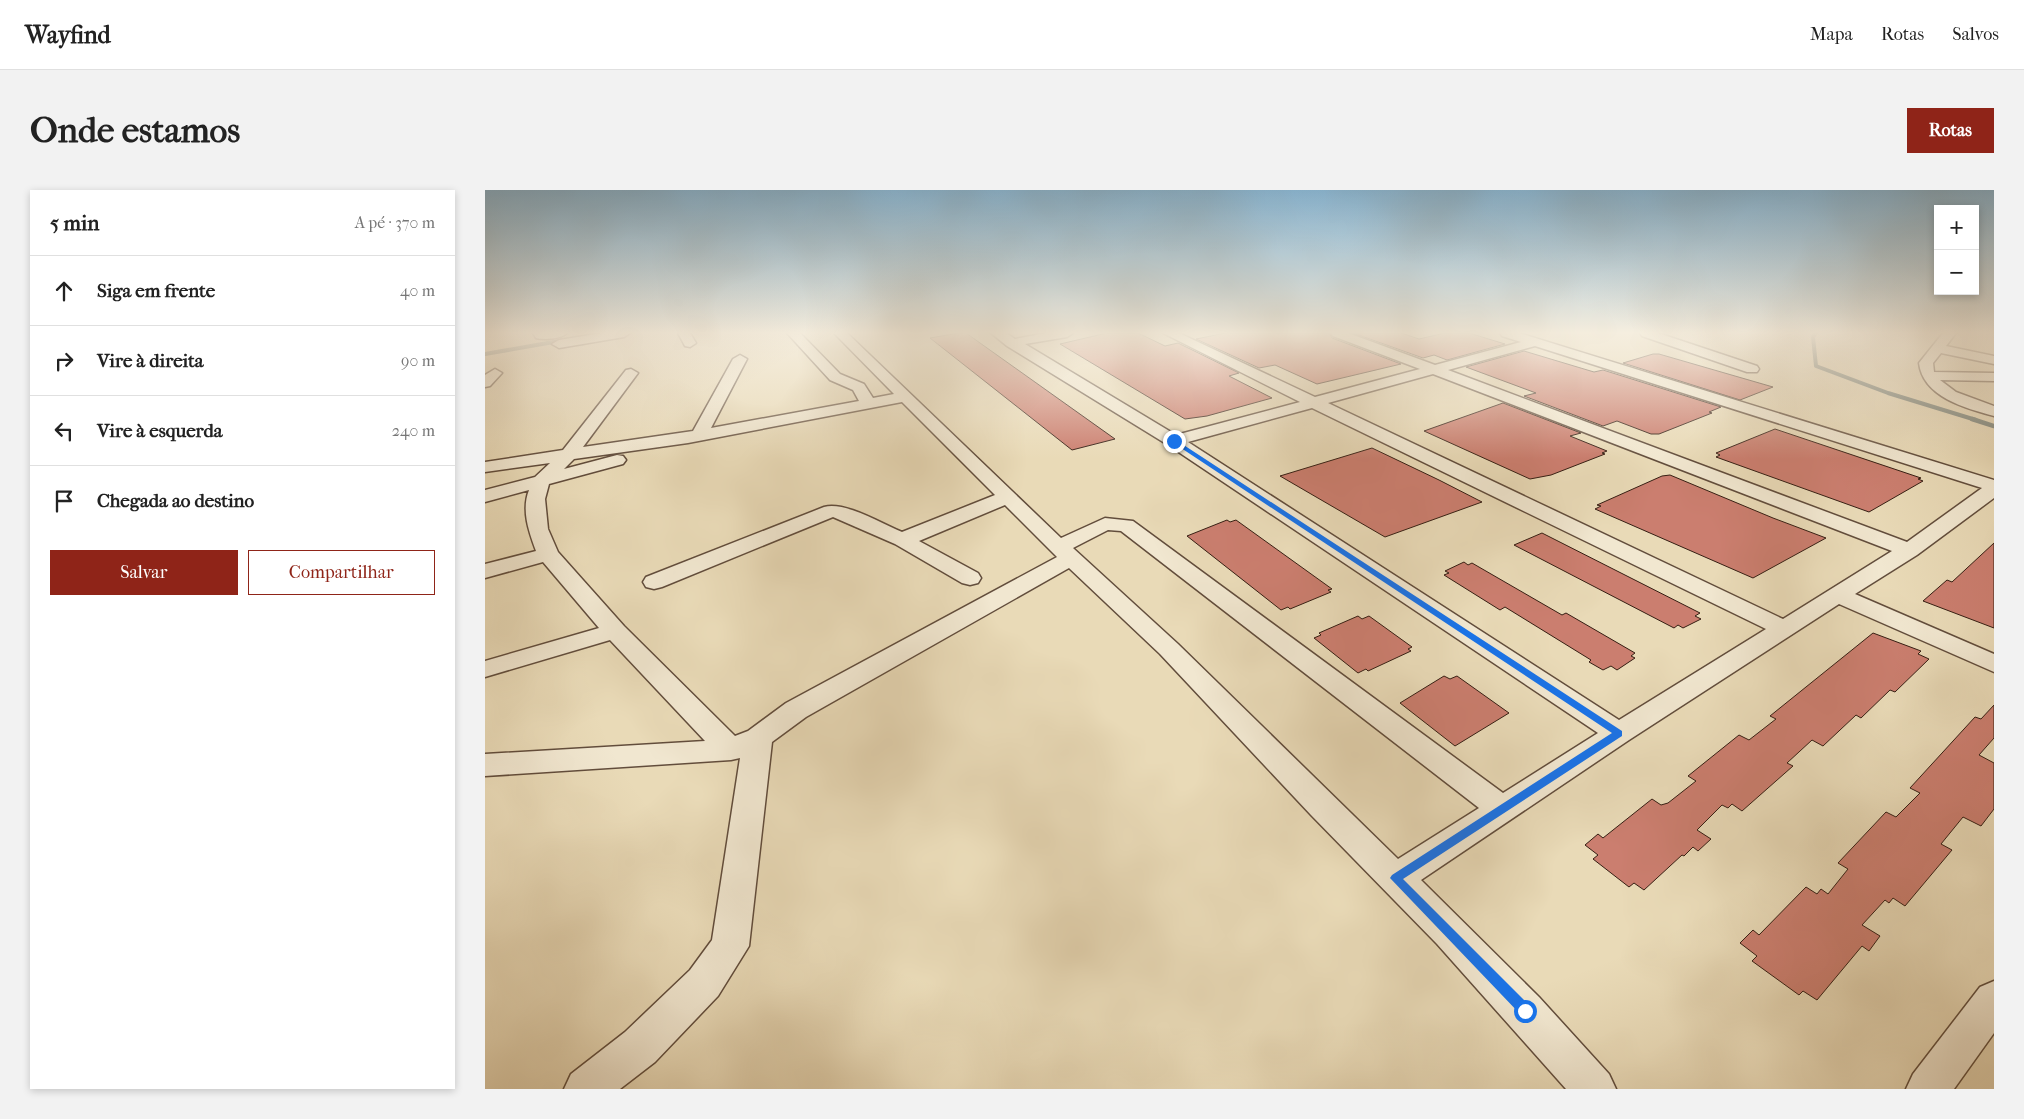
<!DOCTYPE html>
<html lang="pt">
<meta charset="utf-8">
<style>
body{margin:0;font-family:"IM FELL French Canon",serif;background:#f2f2f2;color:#222}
.controls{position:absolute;right:15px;top:15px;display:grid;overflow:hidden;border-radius:0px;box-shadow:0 2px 8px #0003}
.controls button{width:45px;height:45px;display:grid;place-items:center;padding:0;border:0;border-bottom:1px solid #e0e0e0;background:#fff;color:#222;font:25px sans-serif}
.stop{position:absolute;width:15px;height:15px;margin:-11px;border:4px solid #1a73e8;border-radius:50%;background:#fff}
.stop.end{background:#1a73e8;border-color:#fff;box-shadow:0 1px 5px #0008}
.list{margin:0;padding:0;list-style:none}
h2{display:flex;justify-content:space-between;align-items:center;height:65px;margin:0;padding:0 20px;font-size:21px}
h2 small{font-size:16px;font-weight:400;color:#767676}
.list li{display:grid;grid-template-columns:32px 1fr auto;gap:15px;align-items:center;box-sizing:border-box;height:70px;padding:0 20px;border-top:1px solid #e0e0e0}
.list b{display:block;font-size:19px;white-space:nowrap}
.list em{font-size:16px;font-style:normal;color:#767676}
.actions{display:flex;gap:10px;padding:15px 20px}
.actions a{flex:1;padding:11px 0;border:1px solid #8f2418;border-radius:0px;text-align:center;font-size:18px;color:#8f2418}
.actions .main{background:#8f2418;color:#fff}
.icon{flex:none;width:28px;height:28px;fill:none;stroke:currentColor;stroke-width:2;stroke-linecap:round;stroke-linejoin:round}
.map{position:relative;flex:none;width:1509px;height:899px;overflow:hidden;border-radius:0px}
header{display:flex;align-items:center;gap:30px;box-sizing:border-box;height:70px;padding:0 25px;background:#fff;border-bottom:1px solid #e0e0e0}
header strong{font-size:24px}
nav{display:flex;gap:28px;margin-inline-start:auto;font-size:18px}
.intro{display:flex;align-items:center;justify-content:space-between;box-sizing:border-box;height:120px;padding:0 30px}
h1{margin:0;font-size:35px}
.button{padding:12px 22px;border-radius:0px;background:#8f2418;color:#fff;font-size:18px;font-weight:700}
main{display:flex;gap:30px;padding:0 30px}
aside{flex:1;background:#fff;border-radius:0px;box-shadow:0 2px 8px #0003}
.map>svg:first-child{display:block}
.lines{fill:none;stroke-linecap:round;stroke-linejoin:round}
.stream-far1{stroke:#717c74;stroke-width:4}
.stream{stroke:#717c74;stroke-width:4.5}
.building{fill:#cb7e6f;stroke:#351e13}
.minor-casing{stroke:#624d3c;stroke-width:3}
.minor{fill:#f1e7d0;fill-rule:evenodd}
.route{fill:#1a73e8}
</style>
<header>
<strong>Wayfind</strong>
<nav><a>Mapa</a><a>Rotas</a><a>Salvos</a></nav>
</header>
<div class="intro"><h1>Onde estamos</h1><a class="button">Rotas</a></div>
<main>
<aside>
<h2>5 min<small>A pé · 370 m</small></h2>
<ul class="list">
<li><svg class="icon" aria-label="ahead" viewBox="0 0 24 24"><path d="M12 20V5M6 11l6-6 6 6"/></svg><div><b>Siga em frente</b></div><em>40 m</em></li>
<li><svg class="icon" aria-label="right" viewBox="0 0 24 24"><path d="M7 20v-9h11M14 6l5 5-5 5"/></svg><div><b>Vire à direita</b></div><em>90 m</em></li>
<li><svg class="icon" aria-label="left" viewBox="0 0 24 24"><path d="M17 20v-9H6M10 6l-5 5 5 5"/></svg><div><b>Vire à esquerda</b></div><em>240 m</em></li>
<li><svg class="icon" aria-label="arrive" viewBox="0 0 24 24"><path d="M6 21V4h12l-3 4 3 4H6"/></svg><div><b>Chegada ao destino</b></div></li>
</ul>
<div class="actions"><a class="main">Salvar</a><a>Compartilhar</a></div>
</aside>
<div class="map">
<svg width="1509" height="899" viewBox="0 0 1509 899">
<rect width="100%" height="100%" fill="#e9dab7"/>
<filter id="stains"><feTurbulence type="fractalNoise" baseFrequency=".004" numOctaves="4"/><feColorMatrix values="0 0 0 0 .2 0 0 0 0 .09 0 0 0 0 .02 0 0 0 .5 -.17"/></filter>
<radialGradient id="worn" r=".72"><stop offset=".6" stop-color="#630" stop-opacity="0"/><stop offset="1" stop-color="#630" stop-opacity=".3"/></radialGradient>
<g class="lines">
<g class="stream-far1">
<path d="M1331,143L1328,147L1331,176L1403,203L1491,230"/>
<path d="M0,164L80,150"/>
</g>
<path class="stream" d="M1487,229L1509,236"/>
</g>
<g class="building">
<path d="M474,143H481L630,249L587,260L445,148Z"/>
<path d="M622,143H653L680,156L693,153L754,183L744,186L787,208L722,226L700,229L575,154Z"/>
<path d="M741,143H844L847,148L916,174L832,194L790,175L774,178L711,149Z"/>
<path d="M868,143H916L934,149L960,143H984L1020,154L962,170L949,165L938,168Z"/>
<path d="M1039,161L1109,182L1118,180L1236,217L1224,222L1227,223L1174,244H1166L1132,231L1118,236L1039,206L1051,203L981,177Z"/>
<path d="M1168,164H1174L1288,197L1255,210L1138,173Z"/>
<path d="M1018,213L1096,243L1085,246L1122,261L1117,263L1120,264L1066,285L1045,289L939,241Z"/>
<path d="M1290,239L1436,288L1433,289L1438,291L1384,322L1231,267L1235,265L1231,263Z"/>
<path d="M887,258L954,290L997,312L900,347L795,286Z"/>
<path d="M1185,285L1288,328L1341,348L1268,388L1110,319L1116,316L1112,315L1177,286Z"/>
<path d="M742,330L745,332L751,330L847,399L843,400L846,402L805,419L803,417L796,420L702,346Z"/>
<path d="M1057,343L1215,423L1210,426L1216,429L1198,438L1193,435L1189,438L1029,355Z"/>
<path d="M1509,353V438L1438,411L1462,390L1467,392Z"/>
<path d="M979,372L983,375L987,373L1077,425L1081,423L1150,463L1146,466L1150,468L1132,480L1126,476L1118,480L1104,472L1106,470L1020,417L1015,420L959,385L964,383L960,381Z"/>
<path d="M873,426L877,429L884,426L927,457L923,459L926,461L883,481L881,479L873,483L829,448L836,445L834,443Z"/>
<path d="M1388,443L1436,461L1433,464L1444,469L1410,502L1405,500L1376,528L1371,525L1338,556L1327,550L1302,573L1308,576L1257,621L1247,614L1243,618L1237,615L1212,640L1226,649L1213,661L1208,657L1199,666L1197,665L1159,700L1149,693L1144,697L1108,669L1113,665L1100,655L1113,644L1118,648L1167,609L1176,615L1183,613L1211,591L1203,586L1254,545L1264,550L1291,529L1285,526Z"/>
<path d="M959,486L965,489L972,486L1024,523L970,556L915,513Z"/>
<path d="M1509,515V548L1494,565L1509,573V619L1496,636L1478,627L1456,654L1467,660L1420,716L1408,708L1404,713L1400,710L1377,735L1395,746L1384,761L1377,756L1332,810L1318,801L1314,805L1267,771L1272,766L1255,753L1268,740L1274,745L1321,697L1332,704L1336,699L1343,704L1363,679L1353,673L1401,622L1411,627L1435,603L1425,598L1490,527L1496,529Z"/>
</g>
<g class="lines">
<defs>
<g id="minor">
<path d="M48,143H82C76,149 59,150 51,148Z"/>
<path d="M117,143H145L139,147L74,158L67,154L74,150Z"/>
<path d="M193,143H205L211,153L205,157L200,156Z"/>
<path d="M302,143H315L355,184L379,194L388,208L409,204L349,143H362L576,348L620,328L648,331L1018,603L1113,543L683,255L522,156L506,143H521L530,149L561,143H588L582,147L540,154L691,245L815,212L678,143H694L830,207L935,179L848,146L846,143H863L950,175L1036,152L1017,146L1015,143H1034L1509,290V308L1432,365L1370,404L1509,464V482L1354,414L1144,550L936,690L1054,807L1124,884L1131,899H1081L952,754L826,625L675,464L584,378L321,527L287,552L264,756L233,806L170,872L135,899H79L86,884L140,842L205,780L227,750L255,568L246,570L0,586V564L220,551L125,450L0,487V471L114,438L58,372L0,388V374L51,361C44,342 36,320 44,300L0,312V300L50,287L65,273L0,282V272L78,260L141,180L146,179L153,183L98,257L208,241L248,169L255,165L262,169L226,238L374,211L368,200L345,190ZM1050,156L1497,298L1422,352L963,180ZM948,184L1407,361L1298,429L843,213ZM417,212L510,305L417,342C397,334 360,311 339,317L161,387L158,392L161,397L169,399L177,397L348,327L410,354L477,393L485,395L493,393L496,388L493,383L434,351L520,315L572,367L301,513L263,541L250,546L139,436L73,362L63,339L60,309L64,294L138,274L141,270L138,266L132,265L79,279L89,269L203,253ZM827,218L1281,439L1134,530L703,252ZM623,340L636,341L994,618L913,669L693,454L588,358Z"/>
<path d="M1155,143H1173L1272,176L1274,179L1272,182H1262L1157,146Z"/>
<path d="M1458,143H1471L1461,156L1509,166V174L1456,163L1448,173L1449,182L1509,183V191L1455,190L1471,202L1509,216V226C1480,218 1438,207 1434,173Z"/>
<path d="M10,179L17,183L5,196L0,197V185Z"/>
<path d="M1509,791V843L1469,899H1421L1428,884L1495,797Z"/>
</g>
</defs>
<use href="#minor" class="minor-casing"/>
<use href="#minor" class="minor"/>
</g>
<linearGradient id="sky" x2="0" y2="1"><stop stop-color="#88b6d4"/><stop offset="0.53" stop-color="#f5eedf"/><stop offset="1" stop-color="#f5eedf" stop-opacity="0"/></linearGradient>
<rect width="1509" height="269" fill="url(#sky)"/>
<path class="route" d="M687,250H691L1137,541V546L918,689L1045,816L1047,821L1045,825L1040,827L1036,825L905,688L907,685L1127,543L687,252Z"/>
<rect width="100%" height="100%" filter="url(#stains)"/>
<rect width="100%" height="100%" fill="url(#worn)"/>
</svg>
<div class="controls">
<button>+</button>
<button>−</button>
</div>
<div class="stop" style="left:1040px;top:821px"></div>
<div class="stop end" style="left:689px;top:251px"></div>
</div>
</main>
